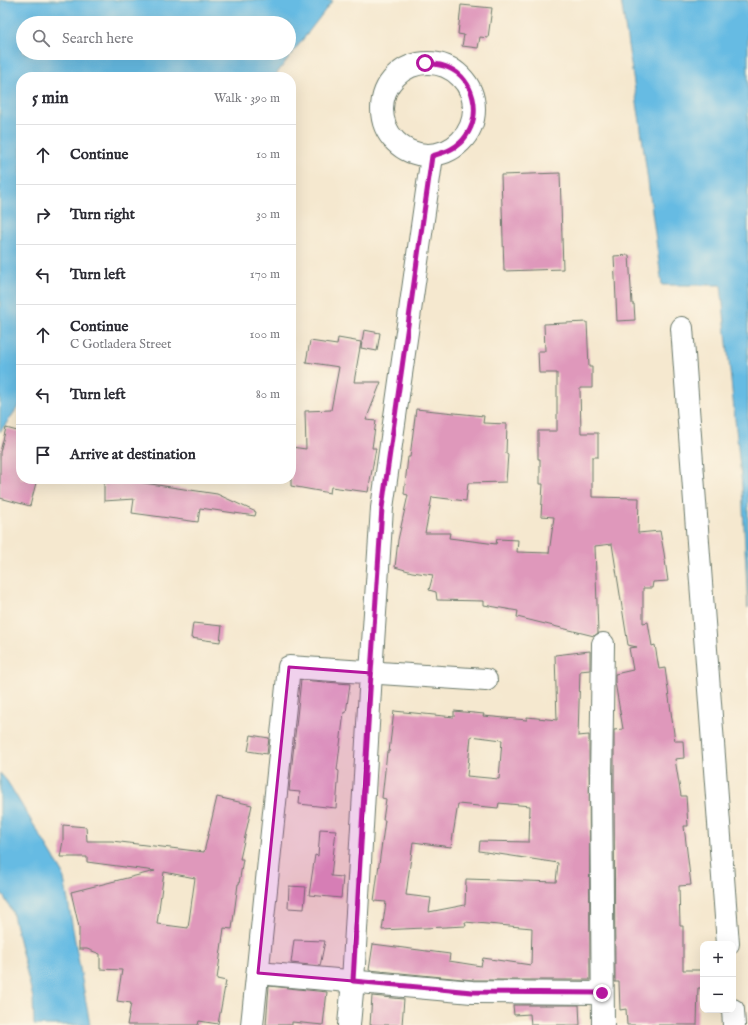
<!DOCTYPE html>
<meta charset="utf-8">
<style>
body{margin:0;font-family:"IM FELL English",serif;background:#f7f7f7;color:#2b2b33}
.controls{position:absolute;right:12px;bottom:12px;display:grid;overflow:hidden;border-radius:8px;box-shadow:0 4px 16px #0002}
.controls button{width:36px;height:36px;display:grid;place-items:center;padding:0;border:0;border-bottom:1px solid #e1e1e2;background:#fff;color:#2b2b33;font:20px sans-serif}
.stop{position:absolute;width:12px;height:12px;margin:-9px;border:3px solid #b5179e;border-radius:50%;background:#fff}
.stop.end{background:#b5179e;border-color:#fff;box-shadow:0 1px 4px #0008}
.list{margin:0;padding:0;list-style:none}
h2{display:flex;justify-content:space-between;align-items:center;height:52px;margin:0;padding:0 16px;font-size:17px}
h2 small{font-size:13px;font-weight:400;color:#7c7c81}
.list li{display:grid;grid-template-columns:26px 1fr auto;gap:12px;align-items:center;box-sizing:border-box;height:60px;padding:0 16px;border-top:1px solid #e1e1e2}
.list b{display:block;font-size:15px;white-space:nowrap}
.list p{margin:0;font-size:13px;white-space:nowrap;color:#7c7c81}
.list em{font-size:13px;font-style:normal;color:#7c7c81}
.icon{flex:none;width:22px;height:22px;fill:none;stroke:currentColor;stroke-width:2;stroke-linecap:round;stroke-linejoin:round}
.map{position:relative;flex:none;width:748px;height:1025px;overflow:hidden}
.search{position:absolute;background:#fff;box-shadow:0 4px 16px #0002;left:16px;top:16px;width:280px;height:44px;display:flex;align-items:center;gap:10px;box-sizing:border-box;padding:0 14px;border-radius:22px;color:#7c7c81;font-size:15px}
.panel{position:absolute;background:#fff;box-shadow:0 4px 16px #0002;left:16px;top:72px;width:280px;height:412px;border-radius:16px}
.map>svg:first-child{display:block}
.water{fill:#66bbe3;stroke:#427c8c;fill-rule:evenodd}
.building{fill:#df98bb;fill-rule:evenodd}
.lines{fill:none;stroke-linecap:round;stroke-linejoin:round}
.minor-casing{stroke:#6a796a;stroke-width:24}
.minor{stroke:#fff;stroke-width:22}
.route{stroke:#b5179e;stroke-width:5}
.marked{fill:#b5179e;fill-opacity:0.2;stroke:#b5179e;stroke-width:3;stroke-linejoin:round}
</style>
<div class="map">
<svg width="748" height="1025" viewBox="0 0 748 1025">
<rect width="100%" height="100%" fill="#fcf5e5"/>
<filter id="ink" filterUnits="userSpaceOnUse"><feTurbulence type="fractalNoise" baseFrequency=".025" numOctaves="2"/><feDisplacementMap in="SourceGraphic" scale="8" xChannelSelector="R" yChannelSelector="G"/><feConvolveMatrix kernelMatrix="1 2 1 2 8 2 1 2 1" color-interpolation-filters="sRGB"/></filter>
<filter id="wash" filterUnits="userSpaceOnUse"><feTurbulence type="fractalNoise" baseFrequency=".012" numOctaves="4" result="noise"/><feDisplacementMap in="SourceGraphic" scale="16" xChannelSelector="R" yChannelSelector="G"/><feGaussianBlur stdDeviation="0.9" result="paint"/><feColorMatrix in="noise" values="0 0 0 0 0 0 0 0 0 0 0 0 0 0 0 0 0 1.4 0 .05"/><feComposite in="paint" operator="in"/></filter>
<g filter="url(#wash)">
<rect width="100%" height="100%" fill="#f5e8cf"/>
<g class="water">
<path d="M0,0H333L274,77H21V403L0,432ZM23,23H289V53H23Z"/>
<path d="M621,0H748V608L742,486L721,285H662L640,122Z"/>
<path d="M0,773L7,781L63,873L90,1025H34L33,998L12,911L0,890Z"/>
</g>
<g id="blocks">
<g class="building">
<path d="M461,5L492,8L488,38L480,37L478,48L462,46L464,35L458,34Z"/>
<path d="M560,173L563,269L504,271L501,175Z"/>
<path d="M629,255L632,304H634L635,320L617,321L614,256Z"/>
<path d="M587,322L589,367H592V388H580L581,433H598V457H592V497L639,498L638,533L660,531L664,553L668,581L653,582L652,588H643V623L648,622L652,646L655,645L659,669L665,668L675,741H683L684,758L675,759L681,796H686L688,826H684L691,885L679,886L680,926H683V970H703V988H698L697,1025H627L626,1009L620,1010L619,982H615L614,781V730L623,729L615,682V674L633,670L629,648L637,647L628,645L612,544L595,546L598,633L594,636L517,617L518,611L484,605V601L437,600L436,592L429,590L433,575L412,572L395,567L398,540L408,495L404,494L408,457H410L416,409L484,416L483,423L507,424L506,454H508L506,482L468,483L466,501L432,497L425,533H450L449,538L496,544L497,539L518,540L517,552L549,553L554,517L541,516L543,484H540V459H538V431H557V373H539L538,351H545L544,324Z"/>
<path d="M364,330L380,333L377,351L361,348Z"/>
<path d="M338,338L361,342L354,382H381L366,420L376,421L372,448H376L368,492L331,487L330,493L291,486V447L306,449L305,411L331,410L339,367L306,362L310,341L337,345Z"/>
<path d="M6,428L21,432V479H37L30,506L0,498V452Z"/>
<path d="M131,481L217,494L256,512L255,516L200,508L198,522L132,513L134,499L104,501V483Z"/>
<path d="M193,623L222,626L220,642L191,638Z"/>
<path d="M590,651V670L580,671L578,736L589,735L590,980H473L369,970L373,944L450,954L449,961L481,966L483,958L531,965L532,928L465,922L466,926L382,930L386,902L374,901L385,820H383L386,799L382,798L387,752H389L394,711L454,717V711L484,714L483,716L527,720V717L557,720L555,655ZM471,736L502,740L499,779L467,776ZM499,803L530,806L529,842L480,841L479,851L558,863L556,882L466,879L465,905L429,912L431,898L406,895L413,842L451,847L458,804L498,808Z"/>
<path d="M301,680L350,684L346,713L344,712L337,770L339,771L336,808L299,804L300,792L289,791Z"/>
<path d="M251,735L269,738L267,754L248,751Z"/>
<path d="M217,797L252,805L240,859H243L239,884H238L232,929L224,928L217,979L226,981L218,1024L199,1021L198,1025H127L131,1003L117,1001L122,970L100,969V954L87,949H79V927L71,892L155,871L87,862V857H60L63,841V825L86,827L87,841H112L204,852ZM164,872L195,878L188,928L157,924Z"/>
<path d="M320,829L336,830L331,876L343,877L341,898L309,895L315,855L318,856Z"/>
<path d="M289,886L306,887L304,909L288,908Z"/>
<path d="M294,940L325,941L320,966L291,963Z"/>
<path d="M269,986L327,992L323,1025L292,1022V1025H266Z"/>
<path d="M372,996L404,999L402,1025H370Z"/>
<path d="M513,1005H579L580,1025H531L530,1014L514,1015Z"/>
</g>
</g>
</g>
<g filter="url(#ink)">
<use href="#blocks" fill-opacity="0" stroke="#6a796a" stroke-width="1"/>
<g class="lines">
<defs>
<g id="minor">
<circle cx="428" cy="109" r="46"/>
<path d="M682,328L728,944"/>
<path d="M603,644L601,781L603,1025"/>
<path d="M258,973L472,992L602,993"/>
<path d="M733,1010L734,1025"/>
<path d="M252,1025L289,667L486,680"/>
<path d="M349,1025L353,981L371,673L382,508L432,156"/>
</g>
</defs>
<use href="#minor" class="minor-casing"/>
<use href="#minor" class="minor"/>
</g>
</g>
<g class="lines" filter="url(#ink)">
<path class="route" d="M425,63C433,64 441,64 449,68C474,79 482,114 466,136C458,148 446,152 432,156L382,508L371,673L353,981L472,992L602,993"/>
</g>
<path class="marked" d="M289,667L371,673L353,981L258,973Z"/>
</svg>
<div class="controls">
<button>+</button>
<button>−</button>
</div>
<div class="stop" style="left:425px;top:63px"></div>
<div class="stop end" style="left:602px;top:993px"></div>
<div class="search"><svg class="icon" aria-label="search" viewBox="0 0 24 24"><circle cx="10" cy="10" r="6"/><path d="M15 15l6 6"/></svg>Search here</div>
<section class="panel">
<h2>5 min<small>Walk · 390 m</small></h2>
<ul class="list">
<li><svg class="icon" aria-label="ahead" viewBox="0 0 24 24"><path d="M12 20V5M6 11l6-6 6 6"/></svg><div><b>Continue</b></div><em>10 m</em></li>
<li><svg class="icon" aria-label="right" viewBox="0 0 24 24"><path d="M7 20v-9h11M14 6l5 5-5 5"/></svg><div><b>Turn right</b></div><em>30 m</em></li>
<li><svg class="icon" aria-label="left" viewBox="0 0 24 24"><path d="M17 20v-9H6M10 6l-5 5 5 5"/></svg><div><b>Turn left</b></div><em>170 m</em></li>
<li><svg class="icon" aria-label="ahead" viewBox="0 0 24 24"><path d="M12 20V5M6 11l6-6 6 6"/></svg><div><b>Continue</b><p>C Gotladera Street</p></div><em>100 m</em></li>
<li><svg class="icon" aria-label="left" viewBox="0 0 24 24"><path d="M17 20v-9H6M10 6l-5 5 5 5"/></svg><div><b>Turn left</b></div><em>80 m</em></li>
<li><svg class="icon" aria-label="arrive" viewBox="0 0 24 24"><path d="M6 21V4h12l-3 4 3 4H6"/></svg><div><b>Arrive at destination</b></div></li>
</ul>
</section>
</div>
